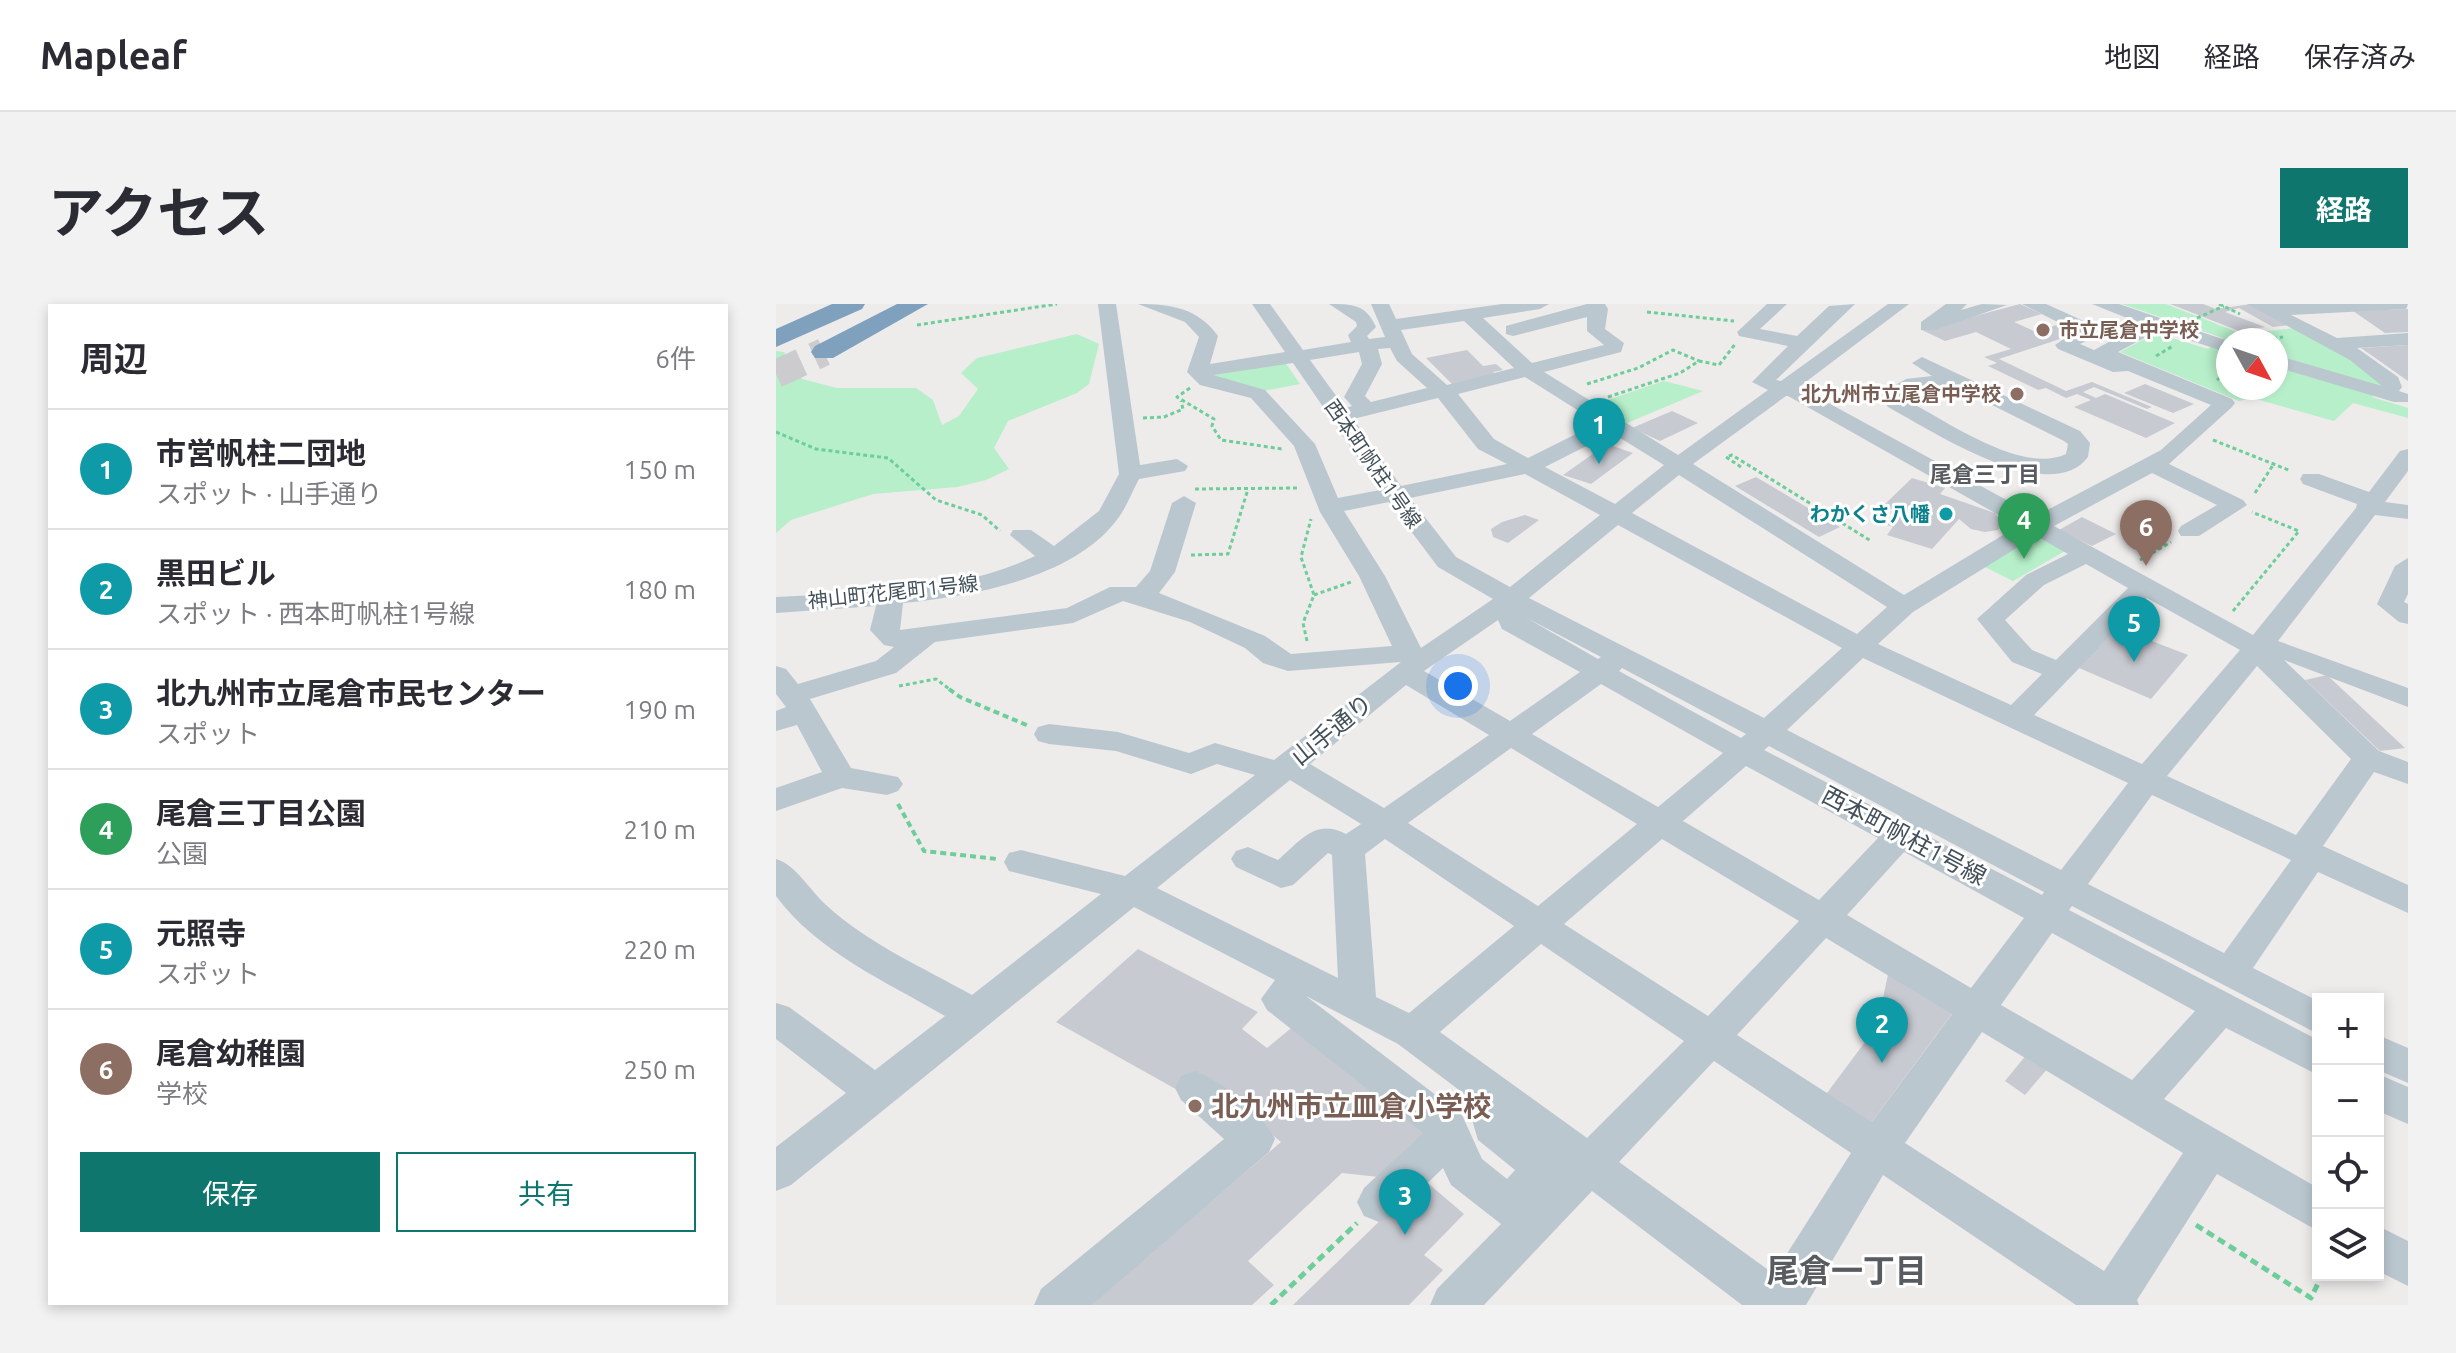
<!DOCTYPE html>
<html lang="ja">
<meta charset="utf-8">
<style>
body{margin:0;font-family:Ubuntu,"Noto Sans JP",sans-serif;background:#f2f2f3;color:#2b2b33}
.controls{position:absolute;right:24px;bottom:24px;display:grid;overflow:hidden;border-radius:0px;box-shadow:0 4px 12px #0003}
.controls button{width:72px;height:72px;display:grid;place-items:center;padding:0;border:0;border-bottom:2px solid #e1e1e2;background:#fff;color:#2b2b33;font:40px sans-serif}
.compass{position:absolute;left:1440px;top:24px;width:72px;height:72px;border-radius:50%;background:#fff;box-shadow:0 4px 12px #0003;rotate:130deg}
.you{position:absolute;left:682px;top:382px;width:28px;height:28px;margin:-20px;border:6px solid #fff;border-radius:50%;background:#1a73e8;box-shadow:0 0 0 12px #1a73e833}
.badge{display:grid;place-items:center;width:52px;height:52px;border-radius:50%;background:#0f766e;color:#fff;font-size:26px;font-weight:700}
.pin{position:absolute;translate:-50% -66px;filter:drop-shadow(0 2px 4px #0008)}
.pin::after{content:'';position:absolute;top:42px;width:28px;height:24px;background:inherit;clip-path:polygon(0 0,100% 0,50% 100%)}
.list{margin:0;padding:0;list-style:none}
h2{display:flex;justify-content:space-between;align-items:center;height:104px;margin:0;padding:0 32px;font-size:34px}
h2 small{font-size:26px;font-weight:400;color:#7c7c81}
.list li{display:grid;grid-template-columns:52px 1fr auto;gap:24px;align-items:center;box-sizing:border-box;height:120px;padding:0 32px;border-top:2px solid #e1e1e2}
.list b{display:block;font-size:30px;white-space:nowrap}
.list p{margin:0;font-size:26px;white-space:nowrap;color:#7c7c81}
.list em{font-size:26px;font-style:normal;color:#7c7c81}
.actions{display:flex;gap:16px;padding:24px 32px}
.actions a{flex:1;padding:18px 0;border:2px solid #0f766e;border-radius:0px;text-align:center;font-size:28px;color:#0f766e}
.actions .main{background:#0f766e;color:#fff}
.icon{flex:none;width:44px;height:44px;fill:none;stroke:currentColor;stroke-width:2;stroke-linecap:round;stroke-linejoin:round}
.map{position:relative;flex:none;width:1632px;height:1001px;overflow:hidden;border-radius:0px}
header{display:flex;align-items:center;gap:48px;box-sizing:border-box;height:112px;padding:0 40px;background:#fff;border-bottom:2px solid #e1e1e2}
header strong{font-size:38px}
nav{display:flex;gap:44px;margin-inline-start:auto;font-size:28px}
.intro{display:flex;align-items:center;justify-content:space-between;box-sizing:border-box;height:192px;padding:0 48px}
h1{margin:0;font-size:56px}
.button{padding:20px 36px;border-radius:0px;background:#0f766e;color:#fff;font-size:28px;font-weight:700}
main{display:flex;gap:48px;padding:0 48px}
aside{flex:1;background:#fff;border-radius:0px;box-shadow:0 4px 12px #0003}
.map>svg:first-child{display:block}
.green{fill:#b6efc9;fill-rule:evenodd}
.building{fill:#c8cad1}
.lines{fill:none;stroke-linecap:round;stroke-linejoin:round}
.highway-tunnel{stroke:#ccccce;stroke-width:28;stroke-dasharray:28 14;stroke-linecap:butt}
.path-far2{stroke:#6ece9a;stroke-width:3;stroke-dasharray:4 3;stroke-linecap:butt}
.path-far1{stroke:#6ece9a;stroke-width:4;stroke-dasharray:6 4;stroke-linecap:butt}
.path{stroke:#6ece9a;stroke-width:5;stroke-dasharray:8 5;stroke-linecap:butt}
.minor{fill:#bbc7cf;fill-rule:evenodd}
.highway{fill:#80a1bd;fill-rule:evenodd}
.education-dot{fill:#8d6e63;stroke:#fff;stroke-width:3}
.culture-dot{fill:#0f9aa8;stroke:#fff;stroke-width:3}
.labels{text-anchor:middle;stroke-width:6;stroke-linejoin:round;paint-order:stroke}
.far-education-label{font-size:20px;font-weight:bold;fill:#785e54;stroke:#fff;text-anchor:start}
.far-street-label{font-size:20px;fill:#435059;stroke:#fff}
.far-culture-label{font-size:20px;font-weight:bold;fill:#0d838f;stroke:#fff;text-anchor:end}
.far-neighbourhood-label{font-size:22px;font-weight:bold;fill:#585c60;stroke:#fff}
.street-label{font-size:24px;fill:#435059;stroke:#fff}
.near-education-label{font-size:28px;font-weight:bold;fill:#785e54;stroke:#fff;text-anchor:start}
.near-neighbourhood-label{font-size:32px;font-weight:bold;fill:#585c60;stroke:#fff}
</style>
<header>
<strong>Mapleaf</strong>
<nav><a>地図</a><a>経路</a><a>保存済み</a></nav>
</header>
<div class="intro"><h1>アクセス</h1><a class="button">経路</a></div>
<main>
<aside>
<h2>周辺<small>6件</small></h2>
<ul class="list">
<li><span class="badge" style="background:#0f9aa8">1</span><div><b>市営帆柱二団地</b><p>スポット · 山手通り</p></div><em>150 m</em></li>
<li><span class="badge" style="background:#0f9aa8">2</span><div><b>黒田ビル</b><p>スポット · 西本町帆柱1号線</p></div><em>180 m</em></li>
<li><span class="badge" style="background:#0f9aa8">3</span><div><b>北九州市立尾倉市民センター</b><p>スポット</p></div><em>190 m</em></li>
<li><span class="badge" style="background:#2e9e5b">4</span><div><b>尾倉三丁目公園</b><p>公園</p></div><em>210 m</em></li>
<li><span class="badge" style="background:#0f9aa8">5</span><div><b>元照寺</b><p>スポット</p></div><em>220 m</em></li>
<li><span class="badge" style="background:#8d6e63">6</span><div><b>尾倉幼稚園</b><p>学校</p></div><em>250 m</em></li>
</ul>
<div class="actions"><a class="main">保存</a><a>共有</a></div>
</aside>
<div class="map">
<svg width="1632" height="1001" viewBox="0 0 1632 1001">
<rect width="100%" height="100%" fill="#eeebeb"/>
<g class="green">
<path d="M1346,0H1390L1466,30L1519,24L1574,52L1608,81L1596,93L1632,104V114L1577,99L1558,117L1476,94L1463,97L1344,48L1380,29L1432,45L1447,34ZM1452,36H1500V84H1452Z"/>
<path d="M301,30L323,40L313,80L301,89L232,117L218,144L233,165L210,176L181,183L97,190L15,216L0,229V47L8,48L26,75L61,84H140L157,96L166,121L183,112L202,85L185,69L201,54Z"/>
<path d="M509,58L524,80L487,87L431,70Z"/>
<path d="M888,77L927,87L844,122L814,102Z"/>
<path d="M1255,235L1267,236L1289,247L1237,277L1207,262Z"/>
</g>
<g class="building">
<path d="M1244,0L1266,10L1238,18L1260,28L1286,19L1305,28L1223,55L1290,87L1316,78L1376,103L1371,105L1318,83L1307,88L1320,94L1329,90L1399,119L1370,134L1298,103L1315,96L1301,90L1290,94L1270,84L1262,86L1212,62L1221,59L1208,53L1235,45L1200,28L1169,37L1146,26Z"/>
<path d="M1394,0H1427L1440,5L1476,0L1515,21L1497,23L1463,4L1449,8L1489,23L1463,27Z"/>
<path d="M1632,5V28L1609,29L1577,7Z"/>
<path d="M1632,41V77L1585,44Z"/>
<path d="M691,46L707,62L720,60L727,66L717,68L721,71L677,81L650,54Z"/>
<path d="M1369,80L1418,100L1397,109L1348,89Z"/>
<path d="M896,107L922,119L884,137L856,124Z"/>
<path d="M831,140L857,149L815,180L787,171Z"/>
<path d="M980,173L1064,223L1043,233L959,182Z"/>
<path d="M1136,174L1169,184L1164,190L1219,209L1228,220L1222,226L1209,228L1195,225L1183,215L1156,245L1111,231L1117,223L1108,220L1121,207L1107,202Z"/>
<path d="M749,211L763,216L732,239L717,233L715,225L726,218Z"/>
<path d="M1306,213L1340,230L1316,242L1283,226Z"/>
<path d="M1342,324L1412,351L1375,395L1303,364Z"/>
<path d="M1551,371L1629,444L1604,447L1529,376Z"/>
<path d="M362,645L482,708L466,725L491,744L519,721L659,829L612,874L566,869L472,957L498,981L476,1001H314L505,838L423,770L405,788L280,718Z"/>
<path d="M1113,666L1180,704L1090,826L1045,797L1101,722Z"/>
<path d="M1251,750L1273,763L1249,791L1229,777Z"/>
<path d="M647,875L688,910L648,951L667,966L633,1001H517Z"/>
</g>
<g class="lines">
<path class="highway-tunnel" d="M0,70L48,48"/>
<g class="path-far2">
<path d="M1443,0L1464,10"/>
<path d="M871,8L958,17"/>
<path d="M1421,14L1448,2"/>
<path d="M141,21L281,0"/>
<path d="M1490,36L1507,33"/>
<path d="M1380,52L1397,42"/>
<path d="M1441,76L1452,68"/>
<path d="M811,80L862,64L897,46L923,57"/>
<path d="M414,84L401,93L438,115L436,122L445,136L506,145"/>
<path d="M832,93L904,69L923,57L943,61L960,39"/>
<path d="M367,114L388,113L407,105L405,97"/>
<path d="M0,128L40,145L112,154L160,196L206,211L224,227"/>
<path d="M1437,136L1515,167"/>
<path d="M965,163L950,153L956,151L1095,237"/>
<path d="M419,185L522,184"/>
<path d="M1479,189L1497,161"/>
<path d="M415,251L452,250L472,185"/>
<path d="M1364,256L1395,238"/>
<path d="M538,291L575,278"/>
<path d="M1457,307L1523,227L1476,208"/>
<path d="M531,337L527,319L538,291L525,253L535,215"/>
<path d="M123,382L160,375L176,387"/>
</g>
<g class="path-far1">
<path d="M173,385L184,393L253,422"/>
<path d="M122,500L148,547L221,555"/>
</g>
<g class="path">
<path d="M1420,921L1535,994L1546,971"/>
<path d="M495,1001L581,919"/>
</g>
<g class="minor">
<path d="M322,0H340L364,161L401,155L412,162L409,167L363,175C356,188 351,202 343,213C300,274 196,292 127,299L124,326L291,304L334,283H360L374,267L396,199L408,192L420,199L399,268L383,289L489,332L515,350L616,342L583,272L544,208L518,142L475,94L424,81L411,68L423,33L409,18L362,0C395,0 422,4 442,32L434,60L509,48L476,0H494L527,46L575,38L572,31L581,22L580,18L553,0C576,0 590,0 600,23L591,32L593,35L609,33L595,0H613L620,15L726,0H773L764,5L707,14L756,59L828,41L811,27V13L737,32L730,30V22L811,0H829L832,5L829,25L848,39L845,48L768,68L902,151L992,86L976,78L1012,42L963,32L961,28L991,0H1011L984,25L1021,32L1053,2L1079,0L1000,76L1005,77L1112,0H1133L1023,83L1260,212L1385,146L1435,101L1352,67L1337,68L1282,45L1279,41L1299,27L1246,0H1270L1321,23V31L1304,40L1318,46L1366,20L1316,0H1343L1452,37V49L1383,26L1342,48L1456,95L1459,99L1456,103L1393,160L1467,196L1471,201L1423,232H1405L1402,227L1405,222L1441,201L1376,169L1278,222L1477,331L1580,204L1581,200L1527,180L1524,175L1527,170H1543L1593,188L1624,147L1632,145V167L1609,198L1632,201V215L1599,211L1502,337L1632,384V403L1508,356L1603,447L1632,458V480L1598,468L1547,542L1632,581V609L1542,568L1477,664L1542,697V730L1296,602L1293,606L1542,736V771L1450,724L1388,795L1542,884V927L1441,870L1361,996L1363,1001H1300L1107,871L1030,1001H966L816,887L708,1001H654L661,985L725,920L675,881L667,864L618,912L603,918L588,912L581,898L588,884L647,829L491,706L485,695L499,676L358,603L15,881L0,887V843L70,789L0,735V699L13,703L99,766L169,712C111,678 41,648 0,592V555C20,561 33,585 49,600C91,639 146,663 196,691L325,590L233,567L228,558L233,549L245,546L349,572L479,471L441,460L415,470L340,447L273,440L262,437L258,430L262,423L273,420L342,428L413,449L439,439L498,456L625,358L512,367L487,359L469,344L414,318L347,297L297,319L159,338L120,369L34,395L75,464L122,473L127,480L122,487L111,491L66,484L0,507V484L46,468L21,421L0,427V407L10,403L0,390V362L10,365L22,380L100,357L118,343L108,341L94,326L100,302L0,309V293C84,288 181,290 259,252L234,231L237,226H255L278,242L323,207L343,170ZM688,17L738,64L671,81L636,50L625,26ZM614,44L621,57L651,84L595,98L589,92L606,60L602,45ZM583,48L586,60L568,93L576,102L569,104L534,56ZM517,59L604,186L562,194L539,140L489,86L437,71ZM749,73L822,119L752,154L718,135L682,90ZM1010,92H1012L1242,222L1128,291L917,160ZM662,94L702,145L731,160L625,182L577,115ZM836,129L888,161L839,200L769,163ZM749,170L824,211L734,283L680,253L634,194ZM903,171L1111,303L1081,330L856,209ZM613,198L662,263L717,295L645,344L609,272L568,207ZM842,221L1066,344L988,414L753,294ZM1260,232L1292,250L1250,271L1201,315L1236,358L1266,370L1235,401L1102,340L1137,308ZM1310,260L1352,284L1280,356L1256,346L1229,316L1268,281ZM1371,294L1464,346L1366,460L1258,411ZM749,313L825,353L822,355ZM722,316L726,325L804,368L734,417L648,367ZM1087,354L1352,479L1285,566L1011,426ZM1481,362L1575,455L1520,531L1391,472ZM846,364L970,430L965,434L843,367ZM825,380L947,449L882,503L756,430ZM630,381L713,431L608,504L534,460ZM993,442L1124,512L1121,515L988,446ZM735,444L861,520L762,602L632,519ZM970,462L1102,534L1043,596L907,517ZM514,476L585,520L570,530C540,514 525,536 502,556L472,543L460,547L455,555L460,563L505,584L517,581L552,549L556,551L562,674L381,584ZM1376,491L1515,556L1448,649L1312,580ZM1149,525L1268,588L1266,591L1146,529ZM609,535L738,622L633,709L600,693L589,550ZM886,535L1023,617L932,712L788,620ZM1128,548L1248,614L1195,684L1071,611ZM1276,629L1419,707L1356,776L1225,701ZM1050,634L1176,710L1096,818L961,731ZM765,640L908,737L811,834L664,728ZM530,692L622,740L699,798L694,809L702,836L739,866L731,875L706,855L686,811ZM1206,728L1407,849L1328,967L1129,839ZM938,757L1075,849L998,970L843,858Z"/>
<path d="M1170,0H1191L1185,6L1206,0L1231,1L1159,26H1145V18Z"/>
<path d="M1471,0H1632L1630,5L1515,11L1561,34L1632,29V41L1581,44L1622,73L1626,83L1623,87L1632,90V98H1618L1500,63V51L1606,82L1574,56Z"/>
<path d="M1146,53L1304,127L1314,139L1312,153C1273,205 1153,125 1112,103L1109,99L1114,84L1130,75L1156,72L1136,59ZM1147,84L1190,88L1288,137L1292,140L1290,150C1246,171 1171,117 1130,96L1131,91Z"/>
<path d="M1632,254V290L1628,298L1632,300V320L1623,318L1601,300L1619,262Z"/>
<path d="M1602,731L1632,744V779L1602,766Z"/>
<path d="M419,767C446,777 486,809 499,835L493,848L316,1001H258L265,985L448,835L405,796L399,784L405,772Z"/>
<path d="M1602,770L1632,783V820L1602,807Z"/>
<path d="M1602,922L1632,937V982L1602,967Z"/>
</g>
<g class="highway">
<path d="M56,0H89L86,5L0,43V25Z"/>
<path d="M121,0H152L57,54H39L35,48L39,42Z"/>
</g>
</g>
<g class="education-dot">
<circle cx="1267" cy="26" r="8"/>
<circle cx="1241" cy="90" r="8"/>
<circle cx="419" cy="802" r="8"/>
</g>
<circle class="culture-dot" cx="1170" cy="210" r="8"/>
<g class="labels">
<g class="far-education-label">
<text x="1283" y="33">市立尾倉中学校</text>
<text x="1225" y="97" text-anchor="end">北九州市立尾倉中学校</text>
</g>
<g class="far-street-label">
<text transform="translate(597 160) rotate(55)" y="7">西本町帆柱1号線</text>
<text transform="translate(117 288) rotate(-6)" y="7">神山町花尾町1号線</text>
</g>
<g class="far-culture-label">
<text x="1154" y="217">わかくさ八幡</text>
</g>
<g class="far-neighbourhood-label">
<text x="1209" y="178">尾倉三丁目</text>
</g>
<g class="street-label">
<text transform="translate(556 426) rotate(-39)" y="8">山手通り</text>
<text transform="translate(1128 532) rotate(28)" y="8">西本町帆柱1号線</text>
</g>
<g class="near-education-label">
<text x="435" y="812">北九州市立皿倉小学校</text>
</g>
<g class="near-neighbourhood-label">
<text x="1071" y="978">尾倉一丁目</text>
</g>
</g>
</svg>
<div class="controls">
<button>+</button>
<button>−</button>
<button><svg class="icon" aria-label="locate" viewBox="0 0 24 24"><circle cx="12" cy="12" r="6"/><path d="M12 2v4M12 18v4M2 12h4M18 12h4"/></svg></button>
<button><svg class="icon" aria-label="layers" viewBox="0 0 24 24"><path d="M12 4l9 5-9 5-9-5zM3 14l9 5 9-5"/></svg></button>
</div>
<svg class="compass" viewBox="-18 -18 36 36"><path d="M0-13l5 13h-10z" fill="#e53935"/><path d="M0 13l5-13h-10z" fill="#7c7c81"/></svg>
<div class="you"></div>
<div class="pin badge" style="left:823px;top:160px;background:#0f9aa8">1</div>
<div class="pin badge" style="left:1106px;top:759px;background:#0f9aa8">2</div>
<div class="pin badge" style="left:629px;top:931px;background:#0f9aa8">3</div>
<div class="pin badge" style="left:1248px;top:255px;background:#2e9e5b">4</div>
<div class="pin badge" style="left:1358px;top:358px;background:#0f9aa8">5</div>
<div class="pin badge" style="left:1370px;top:262px;background:#8d6e63">6</div>
</div>
</main>
